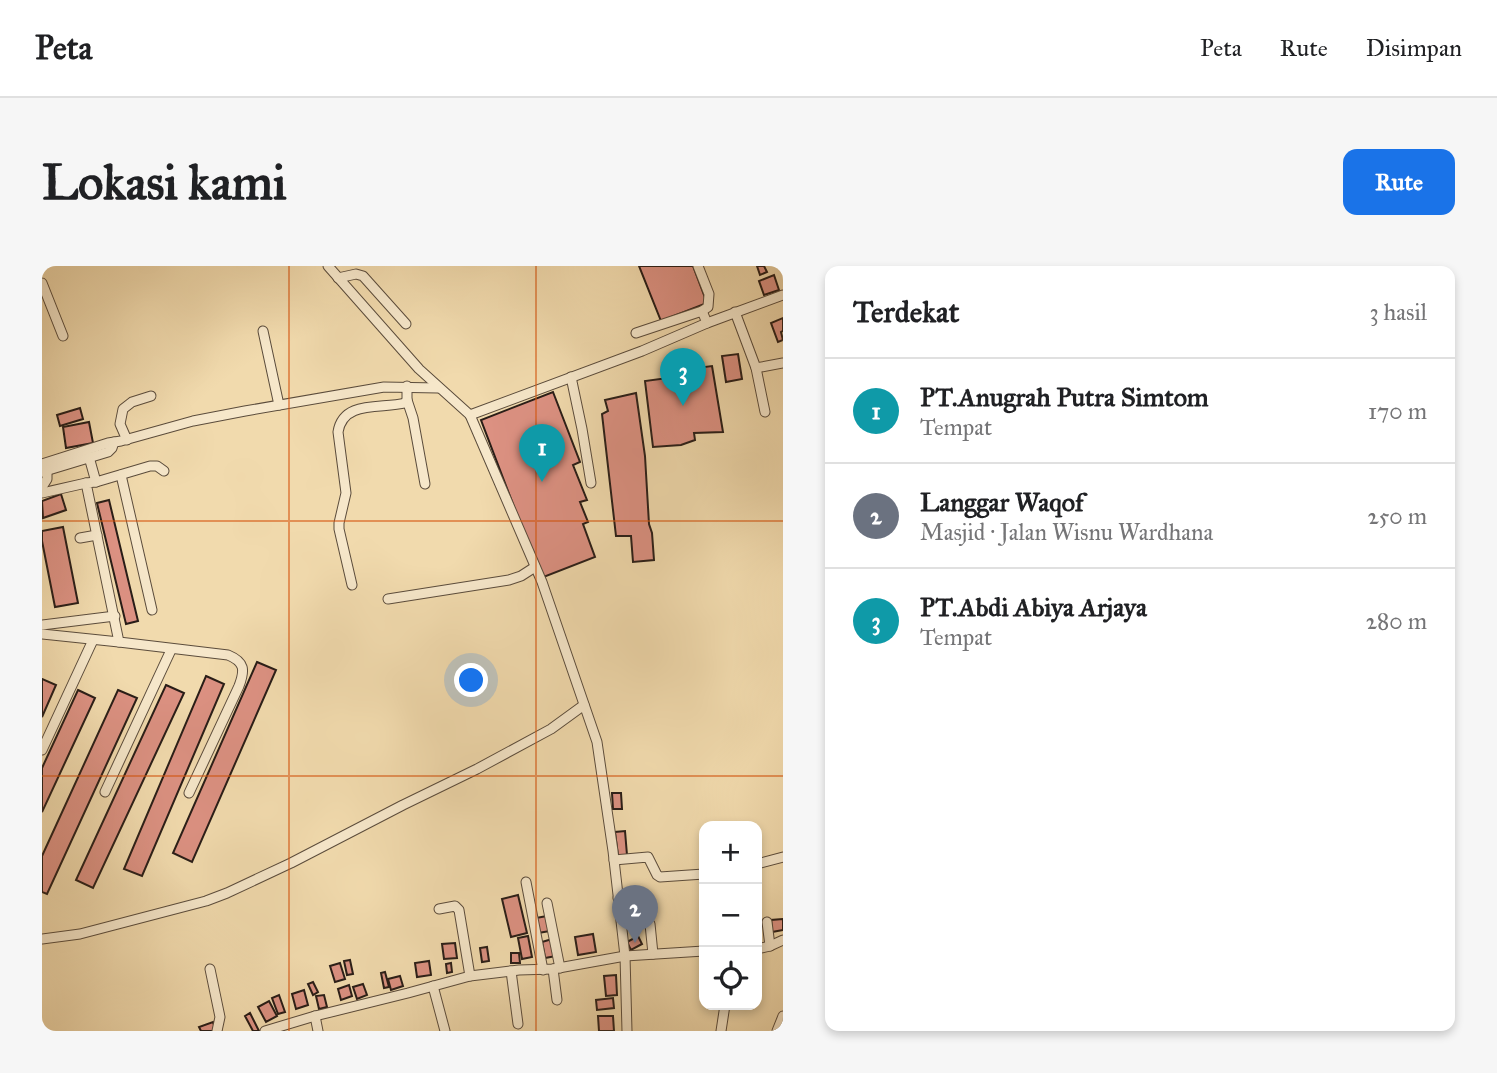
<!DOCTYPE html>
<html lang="id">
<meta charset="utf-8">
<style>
body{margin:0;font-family:"IM FELL Great Primer",serif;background:#f6f6f6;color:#202124}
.controls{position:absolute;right:21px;bottom:21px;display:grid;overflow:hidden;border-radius:14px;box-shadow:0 4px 10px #0003}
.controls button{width:63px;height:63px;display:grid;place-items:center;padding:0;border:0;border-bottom:2px solid #e0e0e0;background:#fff;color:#202124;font:35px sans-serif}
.you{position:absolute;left:430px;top:415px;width:24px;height:24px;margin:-18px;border:5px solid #fff;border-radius:50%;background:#1a73e8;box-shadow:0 0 0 10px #1a73e833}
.badge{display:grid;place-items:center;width:46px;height:46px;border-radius:50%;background:#1a73e8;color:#fff;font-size:23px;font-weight:700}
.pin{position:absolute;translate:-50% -58px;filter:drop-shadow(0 2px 4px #0008)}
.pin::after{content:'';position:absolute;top:37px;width:24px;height:21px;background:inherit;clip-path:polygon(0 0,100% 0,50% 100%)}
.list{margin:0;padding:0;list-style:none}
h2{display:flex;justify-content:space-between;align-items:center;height:91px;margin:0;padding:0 28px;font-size:30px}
h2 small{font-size:23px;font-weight:400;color:#757577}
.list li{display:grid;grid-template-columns:46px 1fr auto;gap:21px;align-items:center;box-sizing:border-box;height:105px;padding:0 28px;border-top:2px solid #e0e0e0}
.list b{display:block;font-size:26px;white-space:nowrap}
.list p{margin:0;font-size:23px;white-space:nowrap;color:#757577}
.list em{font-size:23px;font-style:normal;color:#757577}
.icon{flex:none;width:38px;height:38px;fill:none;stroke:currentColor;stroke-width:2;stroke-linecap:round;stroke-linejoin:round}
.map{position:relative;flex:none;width:741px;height:765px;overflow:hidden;border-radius:14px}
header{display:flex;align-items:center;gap:42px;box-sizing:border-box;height:98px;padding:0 35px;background:#fff;border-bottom:2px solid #e0e0e0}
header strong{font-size:33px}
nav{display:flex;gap:38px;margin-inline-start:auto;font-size:24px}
.intro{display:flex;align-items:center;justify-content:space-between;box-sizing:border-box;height:168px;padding:0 42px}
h1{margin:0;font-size:49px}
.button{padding:18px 32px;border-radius:14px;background:#1a73e8;color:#fff;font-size:24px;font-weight:700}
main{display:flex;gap:42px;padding:0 42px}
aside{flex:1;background:#fff;border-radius:14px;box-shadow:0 4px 10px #0003}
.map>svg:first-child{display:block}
.building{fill:#dc9182;stroke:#291d17;stroke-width:2}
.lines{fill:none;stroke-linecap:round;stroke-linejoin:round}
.minor-casing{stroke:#5b4c3c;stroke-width:11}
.minor{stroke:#f6e7ca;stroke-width:9}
.grid{fill:none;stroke:#d5530d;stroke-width:2;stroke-opacity:0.55}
</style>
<header>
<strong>Peta</strong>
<nav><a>Peta</a><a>Rute</a><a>Disimpan</a></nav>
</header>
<div class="intro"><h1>Lokasi kami</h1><a class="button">Rute</a></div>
<main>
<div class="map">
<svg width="741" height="765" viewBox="0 0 741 765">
<rect width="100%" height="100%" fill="#f1daad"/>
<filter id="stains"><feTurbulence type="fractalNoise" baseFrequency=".00286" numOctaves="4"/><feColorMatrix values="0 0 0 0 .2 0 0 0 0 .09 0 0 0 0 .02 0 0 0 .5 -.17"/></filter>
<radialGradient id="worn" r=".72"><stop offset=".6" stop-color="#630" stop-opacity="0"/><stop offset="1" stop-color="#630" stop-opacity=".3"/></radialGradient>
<g class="building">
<path d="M597,0H651L665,37L619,55Z"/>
<path d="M715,0H722L725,6L718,9Z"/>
<path d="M732,9L737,24L722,29L717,15Z"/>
<path d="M741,52V65L739,66L741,74L736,76L729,57Z"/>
<path d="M696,88L700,113L684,116L680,90Z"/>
<path d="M670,100L681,166L652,167L653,174L639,179L611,181L603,115L633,111L641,113L639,104Z"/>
<path d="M511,126L538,196L531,199L545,234L538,236L546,256L541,258L553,291L499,312L439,154Z"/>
<path d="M594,127L603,190L607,258L610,267L612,294L591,296L589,270H574L560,148L566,145L563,134Z"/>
<path d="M38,142L41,153L18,160L15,149Z"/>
<path d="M47,156L51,177L24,182L21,161Z"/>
<path d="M19,228L24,244L1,252L0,235Z"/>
<path d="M67,234L96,355L84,358L55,237Z"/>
<path d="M21,261L36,337L13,341L0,275V265Z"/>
<path d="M215,396L234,404L150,596L131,587Z"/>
<path d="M164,410L182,418L100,610L82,603Z"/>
<path d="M0,413L14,419L0,451Z"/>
<path d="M124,419L142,427L51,622L34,614Z"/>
<path d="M36,424L53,432L0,546V502Z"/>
<path d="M76,424L95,432L5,628L0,626V590Z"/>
<path d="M570,527H579L580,543H571Z"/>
<path d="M583,565L585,589L576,590L573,566Z"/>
<path d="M476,629L485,667L469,671L460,633Z"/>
<path d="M505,650L508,665L496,667L494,652Z"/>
<path d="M741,653V664L730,666L729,654Z"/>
<path d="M551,668L554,686L536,689L533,671Z"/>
<path d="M486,670L490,691L480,693L476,672Z"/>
<path d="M596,670L600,678L589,684L585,676Z"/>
<path d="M510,673L514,690L503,692L500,676Z"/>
<path d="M413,677L415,692L402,693L400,678Z"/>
<path d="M445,681L447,695L440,696L438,682Z"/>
<path d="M469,687H477L478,697H469Z"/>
<path d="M308,694L311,708L305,709L302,695Z"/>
<path d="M387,695L389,709L375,711L373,697Z"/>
<path d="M298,697L303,713L293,716L288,700Z"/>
<path d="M409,697L410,706L405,707L404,698Z"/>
<path d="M343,706L347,721L342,722L339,707Z"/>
<path d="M574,709L575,729L564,730L562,710Z"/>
<path d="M358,710L361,720L349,724L346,713Z"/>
<path d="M271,716L276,726L271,729L266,718Z"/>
<path d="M321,718L325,729L315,733L311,721Z"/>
<path d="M307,719L310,730L299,734L296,723Z"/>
<path d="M262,724L266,739L254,743L250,728Z"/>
<path d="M237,729L243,746L236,748L230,732Z"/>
<path d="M282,729L285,741L277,743L274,730Z"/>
<path d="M571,732L572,742L555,744L554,734Z"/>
<path d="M227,735L235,750L224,756L216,741Z"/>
<path d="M208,747L217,765H211L203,750Z"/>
<path d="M556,750H571L572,765H557Z"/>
<path d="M171,756L174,765H159L157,761Z"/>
</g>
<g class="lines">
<defs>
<g id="minor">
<path d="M286,0L377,103L428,149"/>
<path d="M656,0L667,28L666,41L660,45"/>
<path d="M296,12L314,8L321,10L364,58"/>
<path d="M0,17L21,70"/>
<path d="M693,46L714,102L723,146"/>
<path d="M221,65L237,139"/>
<path d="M594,67L660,45L665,57"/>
<path d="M714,102L741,97"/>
<path d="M529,111L540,163L549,217"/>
<path d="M365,134L371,152L383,218"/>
<path d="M85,174L78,158L81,143L90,136L109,130"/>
<path d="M47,191L54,216L108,200H115L122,205"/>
<path d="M0,198L66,177L79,175L151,155L203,145L342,121L396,122"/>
<path d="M0,206L66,186L70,182L72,176"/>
<path d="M79,209L110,344"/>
<path d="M54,216L44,217L77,376L186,389C203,396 203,404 197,420L147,527"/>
<path d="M0,221L5,213V204"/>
<path d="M0,227L44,217"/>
<path d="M38,272L55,269"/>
<path d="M310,319L297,263V257L304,227L296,166C301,134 339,143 363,137L365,134V120"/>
<path d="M346,333L467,314L479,310L493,301"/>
<path d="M0,359L73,350"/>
<path d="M0,368L77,376"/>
<path d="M0,484L51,374"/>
<path d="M63,526L129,384"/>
<path d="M572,594L606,591L615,609L618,611L662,608"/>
<path d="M715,598L741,591"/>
<path d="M484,616L501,704"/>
<path d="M576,632L598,631"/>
<path d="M505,637L518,702"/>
<path d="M397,643L413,640L417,644L428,710"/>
<path d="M725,656L728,680"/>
<path d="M608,658L611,688"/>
<path d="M0,673L38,668L164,635L185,627L249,597L361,539L435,503L509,463L542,439"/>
<path d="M715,683L728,680L741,674"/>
<path d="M168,703L178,751L175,765"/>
<path d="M511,703L515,734"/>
<path d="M469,705L476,758"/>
<path d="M391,720L403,765"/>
<path d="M273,750L276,765"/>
<path d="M223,765L273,750L366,727L428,710L477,704L511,703L583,690L662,685"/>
<path d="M585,765L583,690L571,585L555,476L500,316L428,149L600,85L665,57L741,29"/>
<path d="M679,765L683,739"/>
<path d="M735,765L741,750"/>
</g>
</defs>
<use href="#minor" class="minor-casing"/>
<use href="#minor" class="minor"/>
</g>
<path class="grid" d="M247,0V765M494,0V765M0,255H741M0,510H741"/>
<rect width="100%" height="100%" filter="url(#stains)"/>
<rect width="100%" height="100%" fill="url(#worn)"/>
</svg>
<div class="controls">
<button>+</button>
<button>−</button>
<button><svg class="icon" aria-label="locate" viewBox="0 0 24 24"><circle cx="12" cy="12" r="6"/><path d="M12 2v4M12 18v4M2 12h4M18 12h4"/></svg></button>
</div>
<div class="you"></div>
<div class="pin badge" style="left:500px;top:216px;background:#0f9aa8">1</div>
<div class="pin badge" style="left:593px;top:677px;background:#6b7280">2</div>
<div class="pin badge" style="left:641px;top:140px;background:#0f9aa8">3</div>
</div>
<aside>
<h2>Terdekat<small>3 hasil</small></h2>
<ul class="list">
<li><span class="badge" style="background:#0f9aa8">1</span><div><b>PT.Anugrah Putra Simtom</b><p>Tempat</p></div><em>170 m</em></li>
<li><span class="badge" style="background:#6b7280">2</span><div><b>Langgar Waqof</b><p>Masjid · Jalan Wisnu Wardhana</p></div><em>250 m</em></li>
<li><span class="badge" style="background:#0f9aa8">3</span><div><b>PT.Abdi Abiya Arjaya</b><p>Tempat</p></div><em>280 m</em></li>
</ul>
</aside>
</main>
